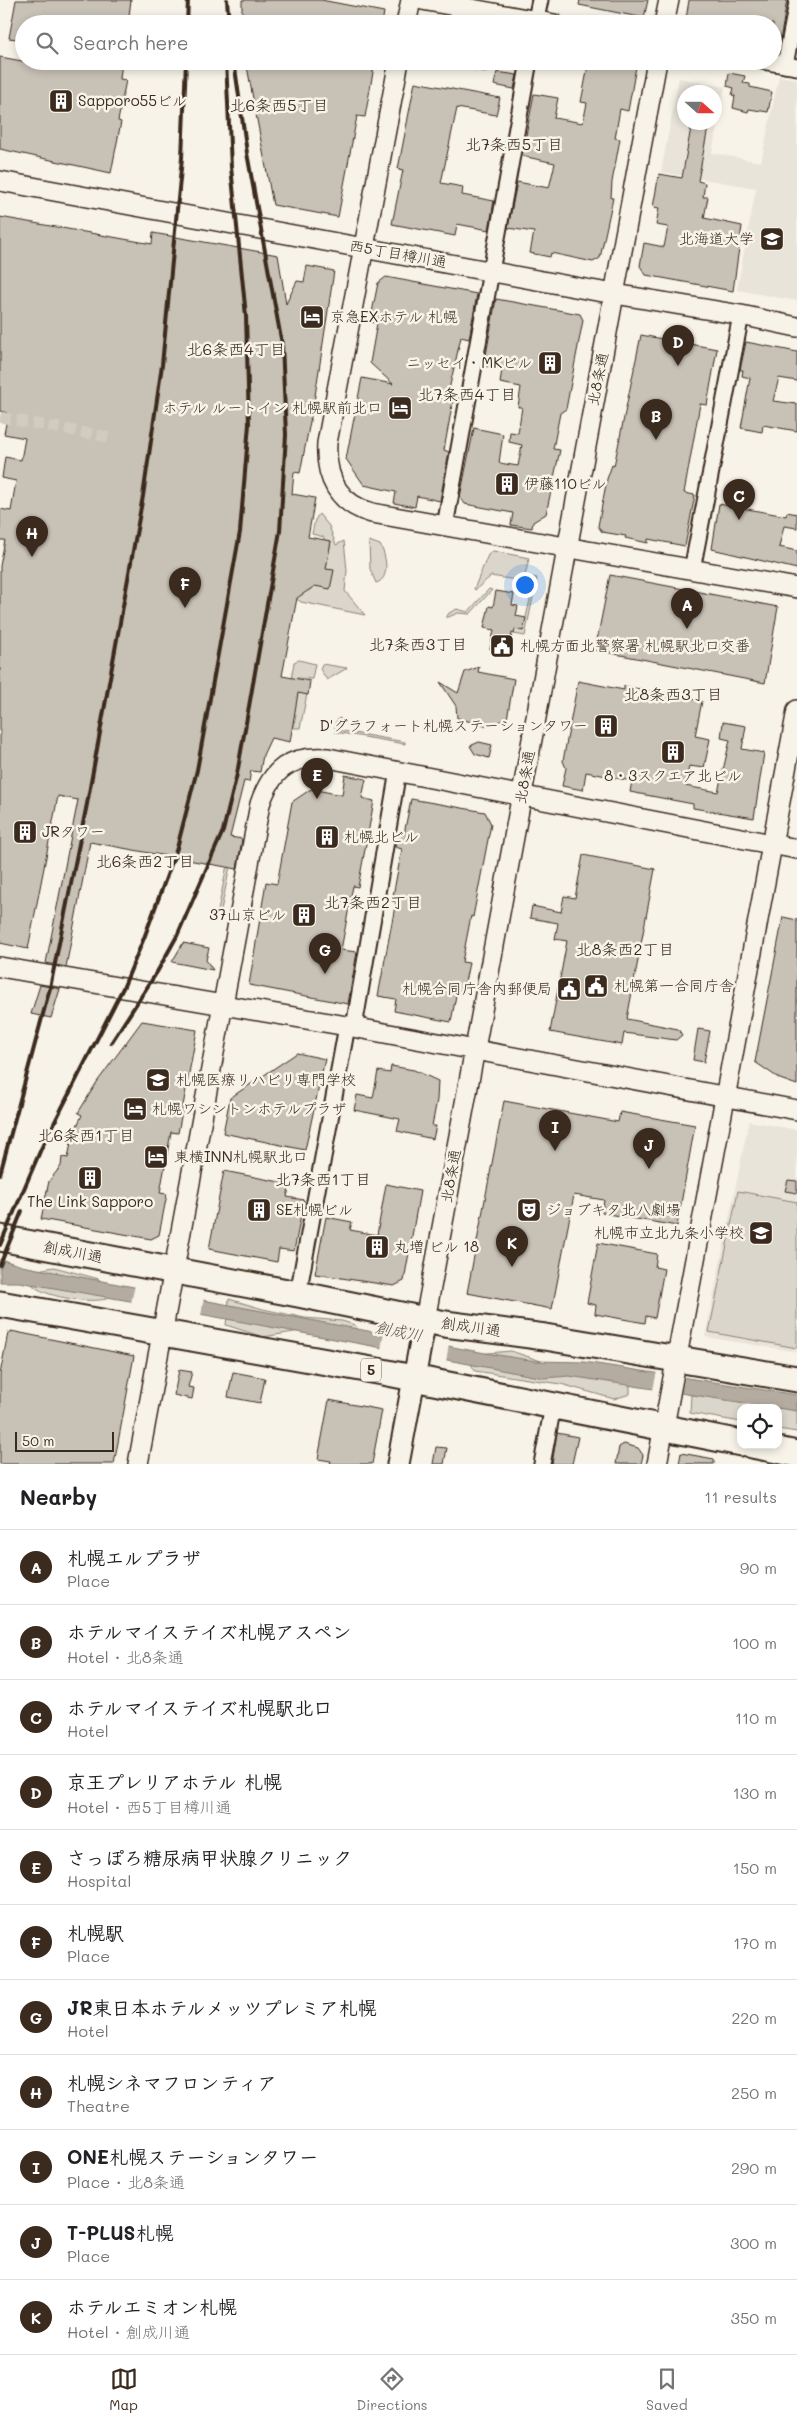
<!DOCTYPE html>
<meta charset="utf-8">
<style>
body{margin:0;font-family:Mali,"Klee One",sans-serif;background:#f2f2f2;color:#202124}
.controls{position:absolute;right:15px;bottom:15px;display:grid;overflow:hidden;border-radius:10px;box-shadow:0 2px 8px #0003}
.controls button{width:45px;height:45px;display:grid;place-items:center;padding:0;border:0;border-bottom:1px solid #e0e0e0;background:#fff;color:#202124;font:25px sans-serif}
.compass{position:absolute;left:677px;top:85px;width:45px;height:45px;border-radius:50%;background:#fff;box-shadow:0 2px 8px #0003;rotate:111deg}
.scale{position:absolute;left:15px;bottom:12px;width:99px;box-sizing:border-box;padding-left:5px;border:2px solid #3b2a1e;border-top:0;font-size:14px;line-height:18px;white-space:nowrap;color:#3b2a1e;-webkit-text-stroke:4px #f7f3e8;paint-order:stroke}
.you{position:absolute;left:524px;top:584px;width:18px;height:18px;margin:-12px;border:4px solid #fff;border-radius:50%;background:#1a73e8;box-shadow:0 0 0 8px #1a73e833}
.badge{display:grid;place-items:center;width:32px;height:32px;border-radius:50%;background:#3b2a1e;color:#fff;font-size:16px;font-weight:700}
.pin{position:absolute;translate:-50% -41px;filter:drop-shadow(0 1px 2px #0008)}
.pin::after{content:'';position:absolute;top:26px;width:18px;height:15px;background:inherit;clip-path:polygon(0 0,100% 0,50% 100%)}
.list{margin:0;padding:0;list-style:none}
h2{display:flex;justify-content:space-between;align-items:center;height:65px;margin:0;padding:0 20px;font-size:21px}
h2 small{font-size:16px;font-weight:400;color:#757577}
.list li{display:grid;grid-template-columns:32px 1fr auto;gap:15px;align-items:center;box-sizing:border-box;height:75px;padding:0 20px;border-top:1px solid #e0e0e0}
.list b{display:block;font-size:19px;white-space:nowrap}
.list p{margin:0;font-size:16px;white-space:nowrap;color:#757577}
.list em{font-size:16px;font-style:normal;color:#757577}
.icon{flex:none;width:28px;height:28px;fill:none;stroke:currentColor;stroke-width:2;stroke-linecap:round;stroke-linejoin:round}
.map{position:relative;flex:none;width:797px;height:1464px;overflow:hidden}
.search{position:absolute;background:#fff;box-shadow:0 2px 8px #0003;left:15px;right:15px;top:15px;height:55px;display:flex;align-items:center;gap:12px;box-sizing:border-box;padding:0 18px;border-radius:28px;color:#757577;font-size:19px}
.sheet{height:890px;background:#fff}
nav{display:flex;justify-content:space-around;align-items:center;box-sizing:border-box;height:70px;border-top:1px solid #e0e0e0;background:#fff;font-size:14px;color:#757577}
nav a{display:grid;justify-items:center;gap:2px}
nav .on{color:#3b2a1e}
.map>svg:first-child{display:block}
.built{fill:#e9e4d9;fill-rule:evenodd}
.green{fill:#dbd6cb;stroke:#8b8074}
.water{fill:#b4aca0;stroke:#84786c}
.pier{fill:#f7f3e8}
.building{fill:#c8c1b6;stroke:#3b2a1e}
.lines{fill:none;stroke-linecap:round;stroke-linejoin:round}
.pedestrian-tunnel{stroke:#d1cbc0;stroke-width:11;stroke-dasharray:11 5.5;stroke-linecap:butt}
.minor-casing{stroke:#3b2a1e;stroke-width:19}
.tertiary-casing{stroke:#3b2a1e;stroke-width:22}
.secondary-casing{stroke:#3b2a1e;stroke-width:25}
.trunk-casing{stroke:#3b2a1e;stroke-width:29}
.minor{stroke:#f7f3e8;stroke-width:15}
.tertiary{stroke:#f7f3e8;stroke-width:19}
.secondary{stroke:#f7f3e8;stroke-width:21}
.trunk{stroke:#f7f3e8;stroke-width:25}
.rail{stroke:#3b2a1e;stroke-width:4}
.labels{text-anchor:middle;stroke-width:5;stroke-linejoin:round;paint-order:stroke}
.shield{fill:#f7f3e8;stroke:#73665b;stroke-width:1}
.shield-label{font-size:14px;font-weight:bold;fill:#3b2a1e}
.poi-label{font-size:15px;fill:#3b2a1e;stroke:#f7f3e8;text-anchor:start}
.street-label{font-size:15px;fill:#3b2a1e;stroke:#f7f3e8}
.neighbourhood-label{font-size:16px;fill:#3b2a1e;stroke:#f7f3e8}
.water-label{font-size:16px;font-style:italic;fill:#5f5145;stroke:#f7f3e8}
</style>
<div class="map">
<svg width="797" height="1464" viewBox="0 0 797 1464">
<rect width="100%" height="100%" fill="#f7f3e8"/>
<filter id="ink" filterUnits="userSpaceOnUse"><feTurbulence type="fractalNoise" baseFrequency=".02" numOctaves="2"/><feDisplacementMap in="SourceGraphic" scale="10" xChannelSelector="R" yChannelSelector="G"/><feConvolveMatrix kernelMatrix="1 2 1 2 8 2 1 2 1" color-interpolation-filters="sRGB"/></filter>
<g filter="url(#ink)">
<g class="built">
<path d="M779,76L797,79V301L737,290L756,188L661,172L679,78L725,87L712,153L761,162ZM684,92H714V122H684Z"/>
<path d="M749,1121L797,1130V1352L705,1337Z"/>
</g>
<g class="green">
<path d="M319,514L329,526L336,545L344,541L347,570L345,591L365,615L301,602L295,598L301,579L308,591C326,579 327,562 331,541L324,540V537L312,534L315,520Z"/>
<path d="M369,541L380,545C386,554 391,579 376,583L370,569Z"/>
<path d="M493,551L529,558L525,576L537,578L525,636L514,634L515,629L523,630L530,600L526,586L516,580L491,576L475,590L474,589L488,555Z"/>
<path d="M489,589L492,590L470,614L458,613L446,618L449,613L457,609L468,612Z"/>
<path d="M299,660L315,664L312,679L297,678L295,691L307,694L300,728H293L296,715L294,714L289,693L294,662Z"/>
<path d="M322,664L347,668L327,680L320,669Z"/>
<path d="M339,718L341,719L337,730L405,742V744L335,732V723Z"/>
<path d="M231,861L219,920L216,921L227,865Z"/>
<path d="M738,1191L797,1202V1348L709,1332Z"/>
<path d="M54,1267L99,1279L106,1299C89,1303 50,1298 35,1287C30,1283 25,1277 21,1273Z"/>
<path d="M229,1299L263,1309L305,1318L342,1321L355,1325L361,1334L306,1330L263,1337L226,1325Z"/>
<path d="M511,1351L544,1362L630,1379V1394L614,1399L561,1384L475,1371L466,1355Z"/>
<path d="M738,1388L797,1398V1432L778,1429V1408H741V1422L690,1413L691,1395Z"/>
</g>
<path class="water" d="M0,1259L22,1266L485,1353L536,1361L584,1362L797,1395V1411L569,1376L544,1378L130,1301L19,1282H0Z"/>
<g class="pier">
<path d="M135,1285L204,1297L201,1316L131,1303Z"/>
<path d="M384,1331L449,1343L446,1362L381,1350Z"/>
<path d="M657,1371L685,1376L681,1395L653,1390Z"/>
</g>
<g class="building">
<path d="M16,0H131L128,24H24V40L9,38Z"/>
<path d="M242,0H321L384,12L382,24H242Z"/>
<path d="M580,0H648L644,18L579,5Z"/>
<path d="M689,0H787L779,47H773V24H689L686,19Z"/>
<path d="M0,57L72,70L73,61H122L120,79L126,80L118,121L121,122L111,173L0,149Z"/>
<path d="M246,61H375L365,117L357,116L338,217L273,205Z"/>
<path d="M456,61H490L488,72L456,67Z"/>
<path d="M589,61H637L628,111L620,109L615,138L620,139L612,182L611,198H613L600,258L593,262L551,253L550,257L530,253L534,232L508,228L517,182L549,188L555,163L522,156L534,94L558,98L554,118L583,123L587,103L581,102Z"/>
<path d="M497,72L517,75L514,89L494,85Z"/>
<path d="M729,73L745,76L743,83L750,84V87L772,92L768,112L749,109L748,112L733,108L735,96L732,95L734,88L727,86Z"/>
<path d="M415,82L500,98L496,115L457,108L441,183L463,187L462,195L494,201L489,230L457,224L455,236L392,224L403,170L398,169Z"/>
<path d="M692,122H709L698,181L705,183L703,197H708L704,218L742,226L733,291L646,275L640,266L644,243L664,247L668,227L656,225L659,208L653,207L659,174L682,178Z"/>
<path d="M0,217L152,244L153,233L278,255L286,304L297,281L304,282L307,266L334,271L315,396L300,473L294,472L292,494L315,498L308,537L331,541L326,569L334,570L330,589L315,586L297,598L282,676L310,681L308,695L298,693L290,742L271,738L263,755L260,772L251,771L249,782L244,781L230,837L242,839L237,869L90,842L66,967L46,963L78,800L58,796L28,949L0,943V566L5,540H0V509L11,511L16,481L2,478L5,457L21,460L25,438L4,434L8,413L0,411Z"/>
<path d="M386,277L477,294L469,339L461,337L448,394L454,395L444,450L449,452L440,501L417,496L415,507L394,503L396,492L364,485L346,459L362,378L393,384L370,363L377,323L370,322L378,283Z"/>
<path d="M496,299L580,314L583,320L566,409L560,413L553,449L560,450L546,514L533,522L532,528L511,525L513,513L465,504L460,497L474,428L503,434L499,463L518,466L522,445L509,442L510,432L518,433L522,407H518L521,387L500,383L502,369L484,366Z"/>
<path d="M641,335L717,349L707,405L700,404L684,493L695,495L685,546L648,539V543L625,538L626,536L602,532L598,526L607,479L612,465L614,466Z"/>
<path d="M746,342L797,352V381L779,378L773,401L797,404V431L763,425L762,432L741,428L750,378L742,376L743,370H740Z"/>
<path d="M719,504L786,516L787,512L797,514V528L784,526L779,547L797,551V569L712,549Z"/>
<path d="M610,575L778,607L765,683L595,650Z"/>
<path d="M496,591L514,594L512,605L518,606L516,616L526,618L523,631L515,629L514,634L512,633L509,652L490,649L494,630L484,628L489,606L493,607Z"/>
<path d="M479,667L478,672L514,679L507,719L486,726L457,718L456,706L440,682L458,693L465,672Z"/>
<path d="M578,681L624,690V686L702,701L695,736L710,739L704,768L689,766L685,786L718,792L730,740L721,738L723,722L746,726L742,749L764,753L754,818L693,808V804L630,792L632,781L586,772L583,790L562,786L566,768L563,761Z"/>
<path d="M479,742L492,745L489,758L475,754L470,746Z"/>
<path d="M345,775L366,779L362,798L374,801L358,887L353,886L341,950L357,952L348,1004L249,985L266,882L277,884L292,802L311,789L342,795Z"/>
<path d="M411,799L485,812L491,824L473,917L471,916L462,962L469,963L463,991L457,990L451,1022L394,1011L396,999L378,996L396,901H392L402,849L395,847L398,833L404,834Z"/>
<path d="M583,855L655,869L627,1019L678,1029L682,1035L676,1040L624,1033L622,1045L550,1032L567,941L555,939L558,923L530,918L532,906L561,912L564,896L575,898Z"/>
<path d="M783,917L797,920V1085L780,1079L755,1062Z"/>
<path d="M183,943L209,948L206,960L213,970L172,962Z"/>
<path d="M40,985L60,989L51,1018L31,1014Z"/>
<path d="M142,1021L197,1030L178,1133L171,1132L160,1193L167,1194L159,1235L151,1239L41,1219L49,1181L61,1166L62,1157L68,1158L72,1137L82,1115L78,1113L97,1082Z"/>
<path d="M698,1029L710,1031L704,1062L693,1060Z"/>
<path d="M297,1053L325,1059L305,1150L223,1133L230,1098Z"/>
<path d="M391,1066L414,1070L438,1081L437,1100L432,1126H436L433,1139L397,1131L400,1119L354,1110L357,1095L373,1098L378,1071L390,1073Z"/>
<path d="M504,1101L618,1122L620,1112L695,1125L677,1226L602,1213L604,1200L574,1195L552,1309L467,1293Z"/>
<path d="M224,1171L290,1184L287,1197L304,1200L294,1251L279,1249L277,1262L209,1249Z"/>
<path d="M788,1180L797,1181V1193L785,1191Z"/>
<path d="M386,1184L420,1191L404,1281L394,1286L315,1274L326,1217L352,1222L350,1230L377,1235Z"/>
<path d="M598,1243L657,1254L655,1267L664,1269L655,1318L646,1316L645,1323L595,1314L596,1305L587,1303Z"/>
<path d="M11,1331L134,1356L114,1464H0V1374L8,1333H11Z"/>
<path d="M179,1370L192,1372L188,1387L194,1388L192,1399L174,1395Z"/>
<path d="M233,1372L265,1378L260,1403L228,1397Z"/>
<path d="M329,1400L382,1410L372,1464H330L331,1461L318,1459Z"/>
<path d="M557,1433L578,1437L572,1464H552Z"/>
<path d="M624,1444L638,1448L643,1455L641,1464H616L619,1447Z"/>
<path d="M436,1447L447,1448L444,1464H433Z"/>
<path d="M681,1453L714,1459V1464H679Z"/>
</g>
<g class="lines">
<path class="pedestrian-tunnel" d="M0,417L113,438"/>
<defs>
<g id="minor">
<path d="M535,24L540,0"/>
<path d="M762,61L797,67"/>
<path d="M785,65L797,3"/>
<path d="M445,526L529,61"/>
<path d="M692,570L741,315"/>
<path d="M354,1027L398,771"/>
<path d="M298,1294L347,1026"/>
<path d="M542,1464L553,1406"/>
</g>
<g id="tertiary">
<path d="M422,0L554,24"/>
<path d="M406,24L411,0"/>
<path d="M664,24L669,0"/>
<path d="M399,61L327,443C325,477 338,504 372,513L797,588"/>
<path d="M0,181L591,290L741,315L797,327"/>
<path d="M0,967L347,1026L797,1110"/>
<path d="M425,1320L657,61"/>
<path d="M138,1464L260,804C272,769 290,755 328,758L797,849"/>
<path d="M657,1464L797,710"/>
</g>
<path id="secondary" d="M398,1464L425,1320"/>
<g id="trunk">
<path d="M0,1238L298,1294L445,1324L545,1337L797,1379"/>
<path d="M0,1304L383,1372L741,1443"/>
<path d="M752,1445L797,1454"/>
</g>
</defs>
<use href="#minor" class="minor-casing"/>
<use href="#tertiary" class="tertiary-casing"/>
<use href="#secondary" class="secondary-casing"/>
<use href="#trunk" class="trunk-casing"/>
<use href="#minor" class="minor"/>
<use href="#tertiary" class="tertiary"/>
<use href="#secondary" class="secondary"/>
<use href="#trunk" class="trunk"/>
<g class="rail">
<path d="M227,0L229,24"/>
<path d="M187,24L188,0"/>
<path d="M111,1043L157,972L177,936L223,831L237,774L280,531L286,435L282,344L247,153L234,61"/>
<path d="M0,1174L50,988L87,804L143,496L162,365L182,158L186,61"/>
<path d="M0,1245L41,1149L124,986L144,938L177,848L197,770L240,532L249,424L246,316L231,167L226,61"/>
<path d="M0,1265L22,1211"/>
</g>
</g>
</g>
<defs>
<symbol id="building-square" viewBox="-11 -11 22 22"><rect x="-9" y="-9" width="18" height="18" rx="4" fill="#3b2a1e" stroke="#f7f3e8"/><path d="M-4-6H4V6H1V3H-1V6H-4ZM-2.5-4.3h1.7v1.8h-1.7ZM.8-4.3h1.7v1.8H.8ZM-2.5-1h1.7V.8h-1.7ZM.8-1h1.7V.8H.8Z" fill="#fff"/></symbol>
<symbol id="university-square" viewBox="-11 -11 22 22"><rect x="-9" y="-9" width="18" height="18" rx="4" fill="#3b2a1e" stroke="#f7f3e8"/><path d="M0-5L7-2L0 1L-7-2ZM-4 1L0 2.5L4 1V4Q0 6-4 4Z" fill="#fff"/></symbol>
<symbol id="hotel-square" viewBox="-11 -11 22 22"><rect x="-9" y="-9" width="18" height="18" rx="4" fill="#3b2a1e" stroke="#f7f3e8"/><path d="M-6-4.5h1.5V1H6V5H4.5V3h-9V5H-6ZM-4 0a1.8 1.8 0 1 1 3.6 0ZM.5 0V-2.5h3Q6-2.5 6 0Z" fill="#fff"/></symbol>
<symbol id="civic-square" viewBox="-11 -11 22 22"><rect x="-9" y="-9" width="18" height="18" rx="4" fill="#3b2a1e" stroke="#f7f3e8"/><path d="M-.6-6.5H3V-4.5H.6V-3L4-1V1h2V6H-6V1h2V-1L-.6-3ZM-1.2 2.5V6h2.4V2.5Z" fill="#fff"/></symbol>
<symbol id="theatre-square" viewBox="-11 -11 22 22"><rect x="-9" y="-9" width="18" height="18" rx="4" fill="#3b2a1e" stroke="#f7f3e8"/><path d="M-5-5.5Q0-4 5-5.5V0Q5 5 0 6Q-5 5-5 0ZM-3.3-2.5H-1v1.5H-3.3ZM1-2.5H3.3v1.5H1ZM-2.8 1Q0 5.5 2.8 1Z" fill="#fff"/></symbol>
<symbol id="school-square" viewBox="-11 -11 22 22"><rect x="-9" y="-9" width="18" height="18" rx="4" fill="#3b2a1e" stroke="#f7f3e8"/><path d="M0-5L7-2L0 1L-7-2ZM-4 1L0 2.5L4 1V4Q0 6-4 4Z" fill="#fff"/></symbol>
</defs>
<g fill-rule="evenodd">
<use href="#building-square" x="47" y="87" width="28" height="28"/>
<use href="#university-square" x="758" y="225" width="28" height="28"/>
<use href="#hotel-square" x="298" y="303" width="28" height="28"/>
<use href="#building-square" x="536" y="349" width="28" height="28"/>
<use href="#hotel-square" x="386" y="394" width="28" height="28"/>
<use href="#building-square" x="493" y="470" width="28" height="28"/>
<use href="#civic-square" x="488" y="632" width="28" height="28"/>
<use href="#building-square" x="592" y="712" width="28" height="28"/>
<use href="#building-square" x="659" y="738" width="28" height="28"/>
<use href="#building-square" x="11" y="818" width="28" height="28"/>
<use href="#building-square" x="313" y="823" width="28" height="28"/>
<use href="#building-square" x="290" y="901" width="28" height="28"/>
<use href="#civic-square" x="582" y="972" width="28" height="28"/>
<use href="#civic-square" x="555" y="975" width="28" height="28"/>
<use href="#university-square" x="144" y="1066" width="28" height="28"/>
<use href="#hotel-square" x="121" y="1095" width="28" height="28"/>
<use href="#hotel-square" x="142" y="1143" width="28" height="28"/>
<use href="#building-square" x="76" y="1164" width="28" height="28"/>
<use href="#building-square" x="245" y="1196" width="28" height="28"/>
<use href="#theatre-square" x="515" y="1196" width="28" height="28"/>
<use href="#school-square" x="747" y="1219" width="28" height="28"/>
<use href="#building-square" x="363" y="1233" width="28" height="28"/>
</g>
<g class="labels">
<rect class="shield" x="361" y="1358.5" width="20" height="23" rx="4"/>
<g class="shield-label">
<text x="371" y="1375">5</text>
</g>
<g class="poi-label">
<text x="78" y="106">Sapporo55ビル</text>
<text x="754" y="244" text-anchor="end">北海道大学</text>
<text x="330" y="322">京急EXホテル 札幌</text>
<text x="532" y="368" text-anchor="end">ニッセイ・MKビル</text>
<text x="382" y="413" text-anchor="end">ホテル ルートイン 札幌駅前北口</text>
<text x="524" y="489">伊藤110ビル</text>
<text x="520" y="651">札幌方面北警察署 札幌駅北口交番</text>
<text x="588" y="731" text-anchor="end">D'グラフォート札幌ステーションタワー</text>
<text x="673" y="781" text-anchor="middle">8・3スクエア北ビル</text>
<text x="42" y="837">JRタワー</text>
<text x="344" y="842">札幌北ビル</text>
<text x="286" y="920" text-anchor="end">37山京ビル</text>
<text x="614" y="991">札幌第一合同庁舎</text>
<text x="552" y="994" text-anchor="end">札幌合同庁舎内郵便局</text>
<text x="176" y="1085">札幌医療リハビリ専門学校</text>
<text x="152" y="1114">札幌ワシントンホテルプラザ</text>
<text x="174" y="1162">東横INN札幌駅北口</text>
<text x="90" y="1207" text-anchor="middle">The Link Sapporo</text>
<text x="276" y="1215">SE札幌ビル</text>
<text x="546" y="1215">ジョブキタ北八劇場</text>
<text x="744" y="1238" text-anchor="end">札幌市立北九条小学校</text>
<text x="394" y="1252">丸増 ビル 18</text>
</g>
<g class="street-label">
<text transform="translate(398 254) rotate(10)" y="5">西5丁目樽川通</text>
<text transform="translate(598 379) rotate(-79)" y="5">北8条通</text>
<text transform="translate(525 777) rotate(-80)" y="5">北8条通</text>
<text transform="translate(451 1176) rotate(-80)" y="5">北8条通</text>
<text transform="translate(73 1252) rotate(11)" y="5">創成川通</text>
<text transform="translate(471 1327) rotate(8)" y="5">創成川通</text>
</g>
<g class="neighbourhood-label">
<text x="279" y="111">北6条西5丁目</text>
<text x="514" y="150">北7条西5丁目</text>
<text x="236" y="355">北6条西4丁目</text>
<text x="467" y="400">北7条西4丁目</text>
<text x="418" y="650">北7条西3丁目</text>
<text x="673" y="700">北8条西3丁目</text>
<text x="145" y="867">北6条西2丁目</text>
<text x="373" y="908">北7条西2丁目</text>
<text x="625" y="955">北8条西2丁目</text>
<text x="86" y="1141">北6条西1丁目</text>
<text x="323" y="1185">北7条西1丁目</text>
</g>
<g class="water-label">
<text transform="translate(399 1331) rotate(11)" y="6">創成川</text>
</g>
</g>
</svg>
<div class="controls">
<button><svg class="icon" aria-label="locate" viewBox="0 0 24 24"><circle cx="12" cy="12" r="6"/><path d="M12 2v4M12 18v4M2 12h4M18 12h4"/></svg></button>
</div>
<svg class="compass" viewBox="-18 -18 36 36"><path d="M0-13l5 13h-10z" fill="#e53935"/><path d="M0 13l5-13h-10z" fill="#757577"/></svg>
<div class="scale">50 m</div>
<div class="you"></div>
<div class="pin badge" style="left:687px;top:629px">A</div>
<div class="pin badge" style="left:656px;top:440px">B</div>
<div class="pin badge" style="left:739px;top:520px">C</div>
<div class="pin badge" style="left:678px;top:366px">D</div>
<div class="pin badge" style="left:317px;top:799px">E</div>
<div class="pin badge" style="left:185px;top:608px">F</div>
<div class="pin badge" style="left:325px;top:974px">G</div>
<div class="pin badge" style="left:32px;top:557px">H</div>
<div class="pin badge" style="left:555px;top:1151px">I</div>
<div class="pin badge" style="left:649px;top:1169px">J</div>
<div class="pin badge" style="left:512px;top:1267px">K</div>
<div class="search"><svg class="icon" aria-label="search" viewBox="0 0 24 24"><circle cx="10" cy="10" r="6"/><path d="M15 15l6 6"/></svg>Search here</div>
</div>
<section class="sheet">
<h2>Nearby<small>11 results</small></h2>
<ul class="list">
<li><span class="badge">A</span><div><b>札幌エルプラザ</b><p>Place</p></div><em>90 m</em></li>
<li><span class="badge">B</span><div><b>ホテルマイステイズ札幌アスペン</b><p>Hotel · 北8条通</p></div><em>100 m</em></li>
<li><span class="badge">C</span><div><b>ホテルマイステイズ札幌駅北口</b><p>Hotel</p></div><em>110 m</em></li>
<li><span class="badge">D</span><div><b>京王プレリアホテル 札幌</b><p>Hotel · 西5丁目樽川通</p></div><em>130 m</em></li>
<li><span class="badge">E</span><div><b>さっぽろ糖尿病甲状腺クリニック</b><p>Hospital</p></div><em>150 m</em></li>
<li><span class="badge">F</span><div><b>札幌駅</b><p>Place</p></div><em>170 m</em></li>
<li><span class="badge">G</span><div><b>JR東日本ホテルメッツプレミア札幌</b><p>Hotel</p></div><em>220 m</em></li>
<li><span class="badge">H</span><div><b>札幌シネマフロンティア</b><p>Theatre</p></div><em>250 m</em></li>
<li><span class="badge">I</span><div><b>ONE札幌ステーションタワー</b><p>Place · 北8条通</p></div><em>290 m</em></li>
<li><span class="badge">J</span><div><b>T-PLUS札幌</b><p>Place</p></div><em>300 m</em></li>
<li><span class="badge">K</span><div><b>ホテルエミオン札幌</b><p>Hotel · 創成川通</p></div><em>350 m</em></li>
</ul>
</section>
<nav>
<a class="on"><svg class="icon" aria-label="map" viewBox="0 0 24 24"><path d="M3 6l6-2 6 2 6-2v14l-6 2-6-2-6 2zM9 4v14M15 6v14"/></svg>Map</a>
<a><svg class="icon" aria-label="directions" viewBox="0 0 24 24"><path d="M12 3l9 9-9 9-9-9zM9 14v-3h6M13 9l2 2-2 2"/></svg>Directions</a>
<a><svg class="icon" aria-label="saved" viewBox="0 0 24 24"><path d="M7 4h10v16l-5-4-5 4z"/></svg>Saved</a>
</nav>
